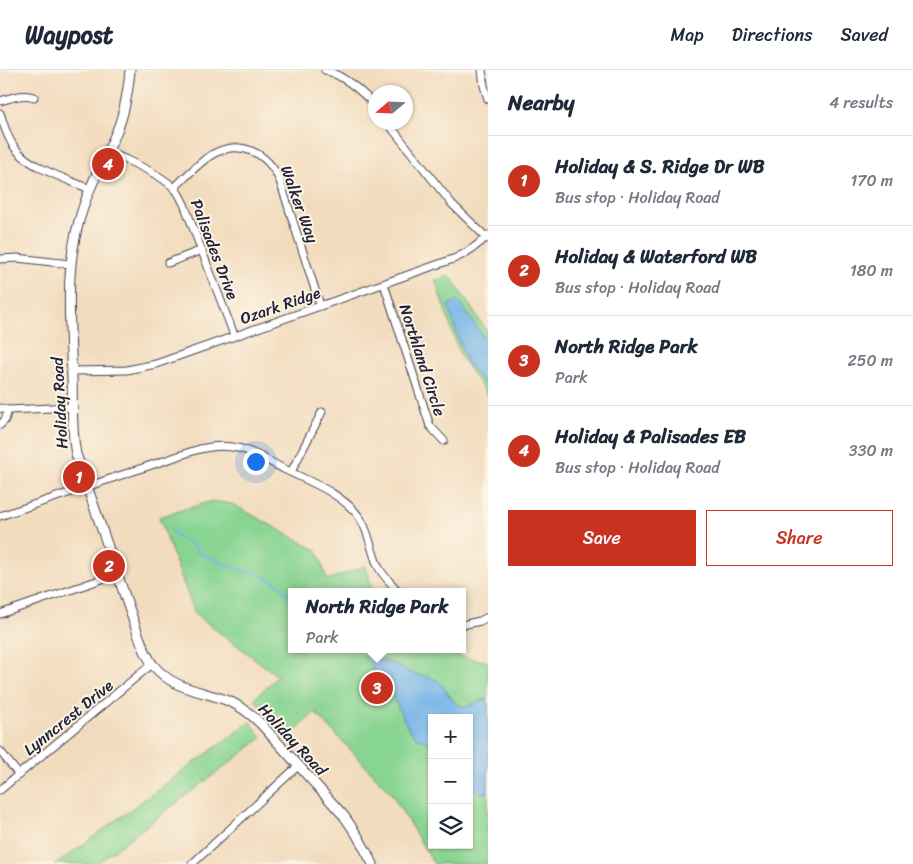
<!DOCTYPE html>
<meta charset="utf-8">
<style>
body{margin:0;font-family:Sriracha,sans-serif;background:#f2f2f3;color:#1f2937}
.controls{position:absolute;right:15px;bottom:15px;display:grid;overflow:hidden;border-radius:0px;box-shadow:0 1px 4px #0004}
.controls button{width:45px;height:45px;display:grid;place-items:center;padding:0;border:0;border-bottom:1px solid #e0e1e3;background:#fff;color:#1f2937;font:25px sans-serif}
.compass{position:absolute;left:368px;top:15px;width:45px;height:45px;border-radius:50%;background:#fff;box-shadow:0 1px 4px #0004;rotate:251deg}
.you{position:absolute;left:255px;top:391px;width:18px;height:18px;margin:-12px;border:4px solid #fff;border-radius:50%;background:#1a73e8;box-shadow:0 0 0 8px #1a73e833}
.badge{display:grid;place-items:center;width:32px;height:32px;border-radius:50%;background:#c8321e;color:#fff;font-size:16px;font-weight:700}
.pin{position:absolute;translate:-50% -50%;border:2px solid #fff;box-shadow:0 1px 5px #0006}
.popup{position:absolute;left:288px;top:518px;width:178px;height:65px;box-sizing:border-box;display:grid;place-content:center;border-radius:0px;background:#fff;filter:drop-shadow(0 1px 4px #0005);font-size:16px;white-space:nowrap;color:#747a83}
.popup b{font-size:19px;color:#1f2937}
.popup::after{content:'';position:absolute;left:50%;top:100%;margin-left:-10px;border:10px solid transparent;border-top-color:#fff}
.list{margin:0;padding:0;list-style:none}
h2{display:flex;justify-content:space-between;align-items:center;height:65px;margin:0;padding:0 20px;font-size:21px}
h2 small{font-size:16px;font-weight:400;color:#747a83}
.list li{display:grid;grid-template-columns:32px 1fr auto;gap:15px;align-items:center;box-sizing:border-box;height:90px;padding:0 20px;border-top:1px solid #e0e1e3}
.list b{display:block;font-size:19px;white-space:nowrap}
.list p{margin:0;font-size:16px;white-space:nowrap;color:#747a83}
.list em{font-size:16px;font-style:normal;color:#747a83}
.actions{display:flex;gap:10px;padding:15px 20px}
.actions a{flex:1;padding:11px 0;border:1px solid #c8321e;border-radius:0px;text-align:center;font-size:18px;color:#c8321e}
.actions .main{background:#c8321e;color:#fff}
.icon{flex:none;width:28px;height:28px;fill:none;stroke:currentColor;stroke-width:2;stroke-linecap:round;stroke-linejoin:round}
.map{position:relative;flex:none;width:488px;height:794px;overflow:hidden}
header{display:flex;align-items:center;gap:30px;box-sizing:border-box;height:70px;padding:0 25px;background:#fff;border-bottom:1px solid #e0e1e3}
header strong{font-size:24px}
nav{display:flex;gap:28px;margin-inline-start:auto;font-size:18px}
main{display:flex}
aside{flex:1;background:#fff}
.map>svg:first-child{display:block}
.green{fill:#88d491;stroke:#557b66;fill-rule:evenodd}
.water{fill:#76b5e9;stroke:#4c6c92}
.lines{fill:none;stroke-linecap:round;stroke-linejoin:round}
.stream{stroke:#76b5e9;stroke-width:2}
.minor-casing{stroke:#413e4f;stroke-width:9}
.tertiary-casing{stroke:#413e4f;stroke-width:11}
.minor{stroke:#fff;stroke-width:7}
.tertiary{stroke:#fff;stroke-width:9}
.labels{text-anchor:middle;stroke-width:4;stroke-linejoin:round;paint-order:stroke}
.street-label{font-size:16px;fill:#22223b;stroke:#fcf5e5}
</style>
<header>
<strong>Waypost</strong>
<nav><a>Map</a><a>Directions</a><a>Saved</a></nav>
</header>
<main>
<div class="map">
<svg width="488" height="794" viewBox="0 0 488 794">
<rect width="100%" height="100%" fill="#fcf5e5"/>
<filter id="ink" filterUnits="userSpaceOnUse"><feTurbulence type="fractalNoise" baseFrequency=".02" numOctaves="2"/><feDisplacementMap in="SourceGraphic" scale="10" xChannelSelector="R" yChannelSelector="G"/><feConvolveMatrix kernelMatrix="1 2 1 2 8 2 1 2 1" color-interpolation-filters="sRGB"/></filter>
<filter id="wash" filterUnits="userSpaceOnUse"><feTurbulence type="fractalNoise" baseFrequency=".0096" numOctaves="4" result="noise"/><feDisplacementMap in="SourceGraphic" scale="20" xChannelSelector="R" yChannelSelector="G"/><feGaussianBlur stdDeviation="1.12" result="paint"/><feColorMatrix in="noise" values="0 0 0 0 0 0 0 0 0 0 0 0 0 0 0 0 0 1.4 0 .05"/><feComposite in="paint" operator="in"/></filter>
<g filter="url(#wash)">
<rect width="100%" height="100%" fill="#f2dcbe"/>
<g class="green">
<path d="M450,206L488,263V326L461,287L435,210Z"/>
<path d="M212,431L232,434L316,480L320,488L327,510L366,496L372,519L374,522H292V579H445L458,586L488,592V794H434L391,723L315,642L289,667L254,629L278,606L195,544L159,447ZM432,648H469V775H432Z"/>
<path d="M250,652L262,668L96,794H54L58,793Z"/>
</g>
<g class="water">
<path d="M458,230L488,274V318L466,292L448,235Z"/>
<path d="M375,589C389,590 402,600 415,604C423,606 431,607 438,611C447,618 450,633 462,636C471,638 479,629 488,629V723L481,722L469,717V648H432V674L416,667L408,658L391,623L373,601L371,596L372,591Z"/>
</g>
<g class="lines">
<g class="stream">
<path d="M171,460L181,470L189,472L200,484L231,497L263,506L280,515L292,530"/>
<path d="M354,579L358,581"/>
<path d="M363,586L372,593"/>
</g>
</g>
</g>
<g filter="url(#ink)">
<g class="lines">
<defs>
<g id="minor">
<path d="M325,0C346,7 362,21 376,37"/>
<path d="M482,0L484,16L488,29"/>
<path d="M0,31C12,28 22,23 34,27"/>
<path d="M0,43C4,55 7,68 15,78C30,98 67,109 90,119"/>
<path d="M387,52L452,134L488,169"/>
<path d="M108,81C127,91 160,103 174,118C179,122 181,129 184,134L234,265"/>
<path d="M174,118C185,108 200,91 213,84C241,69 268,83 280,111L320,235"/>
<path d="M0,189L17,188L70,194"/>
<path d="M168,193L202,180"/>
<path d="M384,214L430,356L444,371"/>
<path d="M72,301L127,300L156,294L456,188C468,182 479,175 488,165"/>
<path d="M0,338L8,340L73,337"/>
<path d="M0,355L5,350L8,340"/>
<path d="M291,402L322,342"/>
<path d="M0,446L193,381C209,376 225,374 242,379C256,383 270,392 284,399C310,412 342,423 360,448C370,463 371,483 379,498C384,507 392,514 399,522"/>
<path d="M0,544L117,504"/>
<path d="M462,555L480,551L488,547"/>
<path d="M0,681L19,705"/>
<path d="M0,720L152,594"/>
<path d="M192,794L298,696"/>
</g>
<path id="tertiary" d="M130,0C128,22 125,43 116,63C106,87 92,110 84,135C63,194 70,248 72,308C73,333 71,359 76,384L138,564C142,574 146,586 153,595C174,620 199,620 226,630C240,635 251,644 261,654L344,746L357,765L373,794"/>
</defs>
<use href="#minor" class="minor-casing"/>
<use href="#tertiary" class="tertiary-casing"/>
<use href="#minor" class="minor"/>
<use href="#tertiary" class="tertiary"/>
</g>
</g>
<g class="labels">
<g class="street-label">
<text transform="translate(300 134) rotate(70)" y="6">Walker Way</text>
<text transform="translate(215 179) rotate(69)" y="6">Palisades Drive</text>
<text transform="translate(280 235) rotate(-19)" y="6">Ozark Ridge</text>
<text transform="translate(423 290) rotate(72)" y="6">Northland Circle</text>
<text transform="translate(59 333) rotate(-93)" y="6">Holiday Road</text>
<text transform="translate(68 647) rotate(-39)" y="6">Lynncrest Drive</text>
<text transform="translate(293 669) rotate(47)" y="6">Holiday Road</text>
</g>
</g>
</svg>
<div class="controls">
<button>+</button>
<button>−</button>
<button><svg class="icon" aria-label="layers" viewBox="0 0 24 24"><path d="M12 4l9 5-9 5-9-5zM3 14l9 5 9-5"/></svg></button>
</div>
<svg class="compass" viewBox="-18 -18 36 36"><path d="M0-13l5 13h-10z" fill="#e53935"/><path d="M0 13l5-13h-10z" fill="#747a83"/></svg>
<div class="you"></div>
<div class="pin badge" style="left:79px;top:407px">1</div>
<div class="pin badge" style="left:109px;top:496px">2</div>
<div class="pin badge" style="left:377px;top:618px">3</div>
<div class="popup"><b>North Ridge Park</b>Park</div>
<div class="pin badge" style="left:108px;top:94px">4</div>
</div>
<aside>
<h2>Nearby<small>4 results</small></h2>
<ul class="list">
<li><span class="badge">1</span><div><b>Holiday &amp; S. Ridge Dr WB</b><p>Bus stop · Holiday Road</p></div><em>170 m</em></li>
<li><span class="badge">2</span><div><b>Holiday &amp; Waterford WB</b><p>Bus stop · Holiday Road</p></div><em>180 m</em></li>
<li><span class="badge">3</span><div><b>North Ridge Park</b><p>Park</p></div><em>250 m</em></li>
<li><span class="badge">4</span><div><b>Holiday &amp; Palisades EB</b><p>Bus stop · Holiday Road</p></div><em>330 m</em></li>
</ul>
<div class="actions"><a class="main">Save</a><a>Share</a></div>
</aside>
</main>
